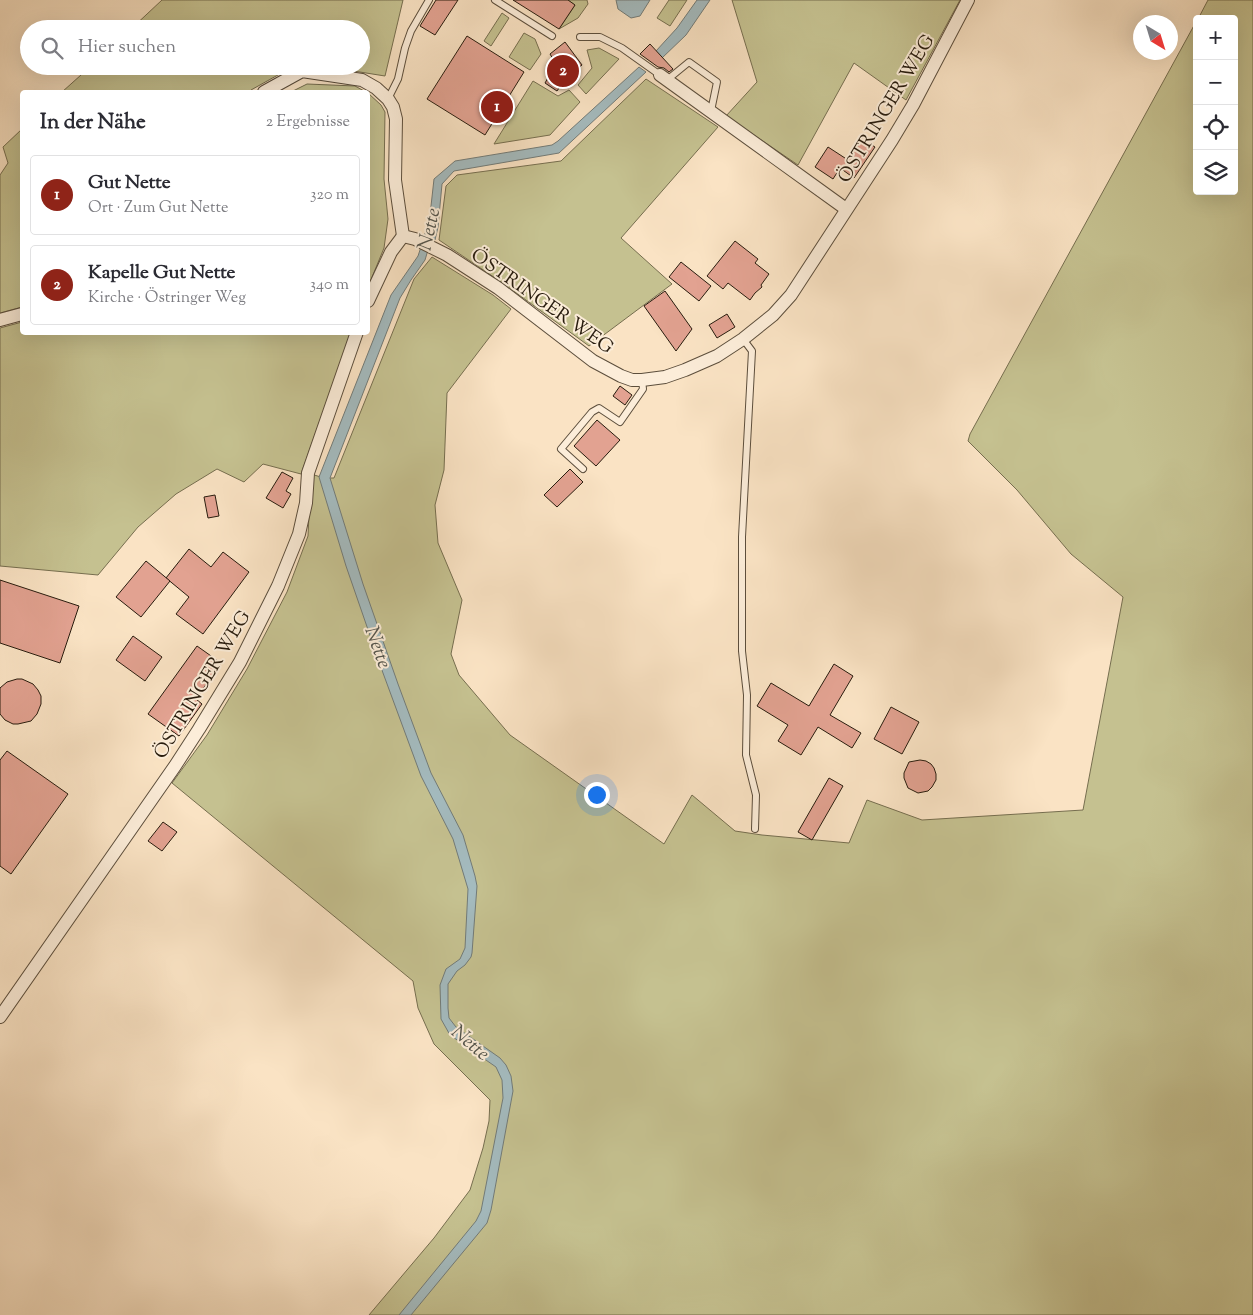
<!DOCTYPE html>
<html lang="de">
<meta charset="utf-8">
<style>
body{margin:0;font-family:"Sorts Mill Goudy",serif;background:#f2f2f3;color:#2b2b33}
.controls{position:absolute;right:15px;top:15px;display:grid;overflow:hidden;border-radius:5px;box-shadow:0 5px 20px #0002}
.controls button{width:45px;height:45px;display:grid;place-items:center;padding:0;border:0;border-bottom:1px solid #e1e1e2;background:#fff;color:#2b2b33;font:25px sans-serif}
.compass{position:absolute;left:1133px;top:15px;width:45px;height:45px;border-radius:50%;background:#fff;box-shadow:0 5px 20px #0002;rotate:142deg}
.you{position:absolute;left:596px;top:794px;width:18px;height:18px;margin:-12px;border:4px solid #fff;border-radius:50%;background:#1a73e8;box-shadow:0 0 0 8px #1a73e833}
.badge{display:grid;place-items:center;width:32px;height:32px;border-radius:50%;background:#8f2418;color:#fff;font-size:16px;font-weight:700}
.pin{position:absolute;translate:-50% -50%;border:2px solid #fff;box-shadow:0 1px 5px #0006}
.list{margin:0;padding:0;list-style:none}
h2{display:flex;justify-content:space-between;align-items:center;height:65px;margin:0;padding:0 20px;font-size:21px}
h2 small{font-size:16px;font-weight:400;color:#7c7c81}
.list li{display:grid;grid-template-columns:32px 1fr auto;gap:15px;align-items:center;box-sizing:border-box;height:80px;margin:0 10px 10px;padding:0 10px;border:1px solid #e1e1e2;border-radius:5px}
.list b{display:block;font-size:19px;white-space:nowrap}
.list p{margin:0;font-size:16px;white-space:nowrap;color:#7c7c81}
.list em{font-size:16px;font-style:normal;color:#7c7c81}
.icon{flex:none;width:28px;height:28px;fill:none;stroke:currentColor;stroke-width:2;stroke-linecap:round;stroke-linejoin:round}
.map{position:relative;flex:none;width:1253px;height:1315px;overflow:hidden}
.search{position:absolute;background:#fff;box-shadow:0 5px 20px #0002;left:20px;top:20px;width:350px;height:55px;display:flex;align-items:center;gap:12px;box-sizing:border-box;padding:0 18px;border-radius:28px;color:#7c7c81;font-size:19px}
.panel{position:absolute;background:#fff;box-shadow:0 5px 20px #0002;left:20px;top:90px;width:350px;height:245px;border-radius:5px}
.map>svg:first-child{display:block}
.green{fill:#c5c190;stroke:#766e4f}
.water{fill:#a4bbbf;stroke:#727b78}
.building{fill:#e2a291;stroke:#281c0e}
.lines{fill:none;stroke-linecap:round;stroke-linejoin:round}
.service-casing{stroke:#5c4e3c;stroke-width:8}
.minor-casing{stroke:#5c4e3c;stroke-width:14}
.service{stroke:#fcedd9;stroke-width:6}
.minor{stroke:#fcedd9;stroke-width:12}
.labels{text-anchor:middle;stroke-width:4;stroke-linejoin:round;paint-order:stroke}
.street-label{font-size:19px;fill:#281c0e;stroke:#fcedd9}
.water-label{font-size:20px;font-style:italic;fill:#53544c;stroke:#fcedd9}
</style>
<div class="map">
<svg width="1253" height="1315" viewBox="0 0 1253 1315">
<rect width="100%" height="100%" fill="#fae3c4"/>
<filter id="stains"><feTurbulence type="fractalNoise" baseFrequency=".004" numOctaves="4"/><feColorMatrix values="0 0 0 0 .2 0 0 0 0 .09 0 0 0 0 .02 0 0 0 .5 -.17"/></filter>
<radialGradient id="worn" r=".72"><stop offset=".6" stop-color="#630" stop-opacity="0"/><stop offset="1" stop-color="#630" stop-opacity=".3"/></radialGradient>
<g class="green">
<path d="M162,0H403L385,76L322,66H361V29H131Z"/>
<path d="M568,0H587L588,4L578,18L559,29L575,5Z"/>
<path d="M669,0H687L670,26L657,18Z"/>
<path d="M732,0H960L906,100L854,63L798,165L726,116L757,82Z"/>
<path d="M1208,0H1253V1315H369L434,1238L470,1190L483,1148L489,1121L490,1100L434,1044L418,1008L413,981L172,783L207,735L247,669L287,592L308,536L311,474L324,478H334L414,279L432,257L493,295L511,309L447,393L444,470L435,505L438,543L462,600L451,654L459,675L510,735L664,844L692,795L735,831L762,835L849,843L867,800L922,820L1083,810L1123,597L1071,554L1017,490L968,441L970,434L1197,20V191H1234V19H1198Z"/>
<path d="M502,13L509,18L491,46L484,41Z"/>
<path d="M524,33L535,39L541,54L530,70L509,57Z"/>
<path d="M599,48L619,59L586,94L578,85L592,68L587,50Z"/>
<path d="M91,66H294L251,90L249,92H62Z"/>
<path d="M646,79L718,127L621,238L672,284L589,346L504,284L439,240L446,186L457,175L561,161Z"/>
<path d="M533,81L558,96L569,90L580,102L550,135L494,144Z"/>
<path d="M307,84L355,86L366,92H291Z"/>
<path d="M368,93L381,105L385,112L384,179L388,219L384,248L368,287Z"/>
<path d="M22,129V307L0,313V175L8,163L3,147Z"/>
<path d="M22,322V332L351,333L301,474L263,464L244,482L217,469L176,494L138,527L98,575L0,566V328Z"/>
</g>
<g class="water">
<path d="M616,0H650L640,16L631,18L618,9Z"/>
<path d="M697,0H710L686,35L662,58L656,51L677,28Z"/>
<path d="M639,67L646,72L559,153L454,171L442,184L438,227L435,240L424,236L429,224L434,179L455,161L552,145L558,141Z"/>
<path d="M421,247L428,250L425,260L411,280L400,298L330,478L363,584L398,684L431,773L463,835L475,876L477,886L472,953L471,957L465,965L457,971L448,984V1008L449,1018L456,1027L500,1058L506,1065L511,1076L513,1091L491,1210L487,1223L411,1315H399L476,1221L481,1211L503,1098L502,1080L496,1067L450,1035L441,1019L440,985L446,969L460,959L465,948L468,889L453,839L421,776L383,673L346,566L319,477L391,295L418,256Z"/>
</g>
<g class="building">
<path d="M436,0H458L435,35L420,26Z"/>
<path d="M513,0H568L575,5L559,29Z"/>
<path d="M467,36L524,72L485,135L427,99Z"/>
<path d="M565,42L582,65L566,78L557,91L545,83L556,64L550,54Z"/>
<path d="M650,44L673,69L669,72L664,68L658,67L640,54Z"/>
<path d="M862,139L875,147L854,178L840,168L833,179L815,167L828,147L848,160Z"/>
<path d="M735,241L758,259L755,263L769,274L761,285L762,287L755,293L750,300L728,283L723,289L707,276Z"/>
<path d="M681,262L711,286L699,301L669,277Z"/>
<path d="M665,291L692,329L676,351L644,306Z"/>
<path d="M727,314L735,327L717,338L709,325Z"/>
<path d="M620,386L632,395L625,405L613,396Z"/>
<path d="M597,420L620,440L596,466L574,446Z"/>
<path d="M570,469L583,482L557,507L544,495Z"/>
<path d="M282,472L293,478L286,491L291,494L283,508L266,498Z"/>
<path d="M215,495L219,516L208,518L204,497Z"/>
<path d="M189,549L211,567L223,552L249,572L203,634L176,614L189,597L166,578Z"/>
<path d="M146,561L170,581L141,617L116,597Z"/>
<path d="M0,580L79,606L60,663L0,643Z"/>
<path d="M133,636L162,657L145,681L116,660Z"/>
<path d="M197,646L221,663L196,699L202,704L179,736L148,714Z"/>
<path d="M834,664L853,676L830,715L861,733L852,748L818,727L801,755L778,741L788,725L757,706L771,683L809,706Z"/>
<path d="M17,679H22L33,684L38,690L41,696V704L37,714L31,721L18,724H13L5,720L0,714V688L7,682Z"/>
<path d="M891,707L919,722L902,754L874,739Z"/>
<path d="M7,751L68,794L11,874L0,866V760Z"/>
<path d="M920,760L926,761L931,764L934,768L936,774V780L932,787L928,791L918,793L908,788L904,778V773L909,762Z"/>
<path d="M829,778L843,786L812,840L798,832Z"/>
<path d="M163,822L177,832L162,851L148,841Z"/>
</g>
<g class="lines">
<defs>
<g id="service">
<path d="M495,0L552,36"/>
<path d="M580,37H600L622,48L660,75"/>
<path d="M667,80L689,62L717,82L711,111"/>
<path d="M388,99L398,79L405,48L411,31L429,0"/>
<path d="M743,339L752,351L742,537V651L747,695L746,755L756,795L755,829"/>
<path d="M583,469L561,449L592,412L599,408L620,422L643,389L642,380"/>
</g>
<g id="minor">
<path d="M660,75L846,209"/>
<path d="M264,92L302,71L362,80L376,88L388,99L393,107L396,119L395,180L403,236"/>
<path d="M403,236L415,239L447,255L498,288L593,361L621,376L632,380H642L665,377L685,370L717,356L743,339L773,315L791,295L892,140L913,105L968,0"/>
<path d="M368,301L391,252L403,236"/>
<path d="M0,320L22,314"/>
<path d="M0,1017L175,766L199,729L240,662L278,586L299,534L306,503L308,473L357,332"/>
</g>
</defs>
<use href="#service" class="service-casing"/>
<use href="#minor" class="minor-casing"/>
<use href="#service" class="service"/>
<use href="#minor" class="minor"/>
</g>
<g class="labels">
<g class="street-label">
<text transform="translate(885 108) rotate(-59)" y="7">ÖSTRINGER WEG</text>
<text transform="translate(543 300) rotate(35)" y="7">ÖSTRINGER WEG</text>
<text transform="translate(201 684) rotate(-59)" y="7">ÖSTRINGER WEG</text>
</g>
<g class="water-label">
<text transform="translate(428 229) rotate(-77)" y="7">Nette</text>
<text transform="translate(379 647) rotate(70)" y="7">Nette</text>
<text transform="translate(471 1042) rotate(40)" y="7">Nette</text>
</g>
</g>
<rect width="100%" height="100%" filter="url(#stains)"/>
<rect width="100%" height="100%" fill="url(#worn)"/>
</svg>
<div class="controls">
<button>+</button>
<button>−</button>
<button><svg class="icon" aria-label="locate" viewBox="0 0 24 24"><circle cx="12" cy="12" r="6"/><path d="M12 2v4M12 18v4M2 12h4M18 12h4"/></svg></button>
<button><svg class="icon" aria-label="layers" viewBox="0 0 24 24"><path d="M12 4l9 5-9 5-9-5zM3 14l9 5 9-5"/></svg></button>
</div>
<svg class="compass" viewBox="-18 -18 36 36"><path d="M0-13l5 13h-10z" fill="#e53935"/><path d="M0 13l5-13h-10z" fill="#7c7c81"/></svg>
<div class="you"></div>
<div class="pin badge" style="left:497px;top:107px">1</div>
<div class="pin badge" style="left:563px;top:71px">2</div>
<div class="search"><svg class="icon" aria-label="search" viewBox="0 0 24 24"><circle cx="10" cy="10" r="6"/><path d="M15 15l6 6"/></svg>Hier suchen</div>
<section class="panel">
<h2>In der Nähe<small>2 Ergebnisse</small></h2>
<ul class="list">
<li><span class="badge">1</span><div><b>Gut Nette</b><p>Ort · Zum Gut Nette</p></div><em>320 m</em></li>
<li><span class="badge">2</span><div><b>Kapelle Gut Nette</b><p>Kirche · Östringer Weg</p></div><em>340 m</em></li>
</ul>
</section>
</div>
